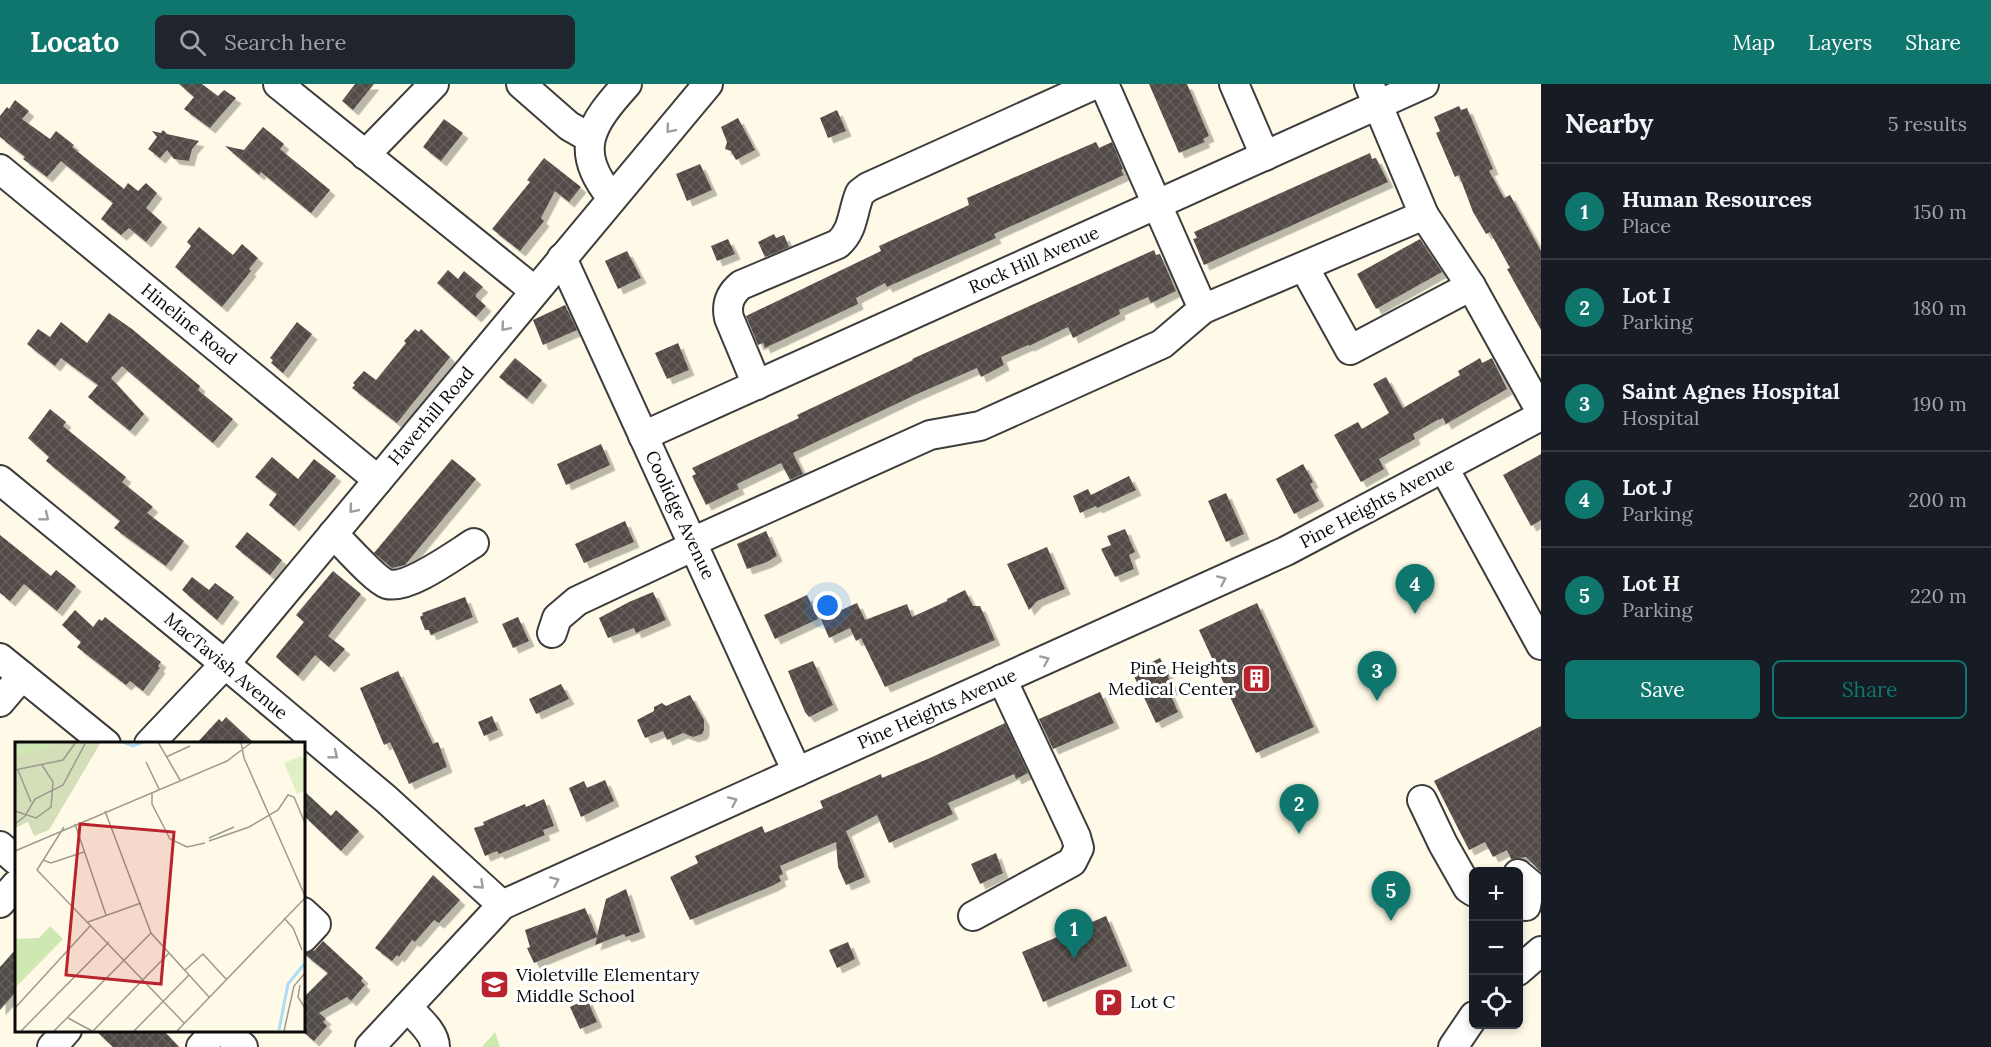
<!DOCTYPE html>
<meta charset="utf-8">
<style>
body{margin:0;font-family:Lora,serif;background:#20242c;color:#f1f3f6}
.controls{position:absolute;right:18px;bottom:18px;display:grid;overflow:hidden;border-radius:9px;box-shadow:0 3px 9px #0003}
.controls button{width:54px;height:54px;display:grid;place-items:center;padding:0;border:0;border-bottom:2px solid #363941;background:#171b24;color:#f1f3f6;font:30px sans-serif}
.you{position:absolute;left:828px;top:522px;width:21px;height:21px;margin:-15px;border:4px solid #fff;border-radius:50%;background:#1a73e8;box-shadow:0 0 0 9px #1a73e833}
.badge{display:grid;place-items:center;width:39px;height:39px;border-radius:50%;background:#0f766e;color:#fff;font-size:20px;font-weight:700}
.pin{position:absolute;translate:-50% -50px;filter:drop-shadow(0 2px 3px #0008)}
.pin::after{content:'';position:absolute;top:32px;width:21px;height:18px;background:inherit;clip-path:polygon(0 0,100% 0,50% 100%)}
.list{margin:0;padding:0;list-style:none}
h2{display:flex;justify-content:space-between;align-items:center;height:78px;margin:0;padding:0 24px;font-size:26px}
h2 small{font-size:20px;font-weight:400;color:#9ea1a6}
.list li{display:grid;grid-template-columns:39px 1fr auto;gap:18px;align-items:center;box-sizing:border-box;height:96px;padding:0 24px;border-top:2px solid #363941}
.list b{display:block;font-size:22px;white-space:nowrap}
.list p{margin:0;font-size:20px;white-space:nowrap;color:#9ea1a6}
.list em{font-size:20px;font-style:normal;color:#9ea1a6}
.actions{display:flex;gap:12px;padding:18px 24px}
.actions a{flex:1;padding:14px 0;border:2px solid #0f766e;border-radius:9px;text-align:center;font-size:21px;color:#0f766e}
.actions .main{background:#0f766e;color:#fff}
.icon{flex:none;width:33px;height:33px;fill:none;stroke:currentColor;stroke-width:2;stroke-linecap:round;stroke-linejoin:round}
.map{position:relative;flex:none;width:1541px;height:963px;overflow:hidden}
header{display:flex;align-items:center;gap:36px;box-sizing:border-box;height:84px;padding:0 30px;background:#0f766e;color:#fff}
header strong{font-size:28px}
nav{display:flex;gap:33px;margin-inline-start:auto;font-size:21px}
.search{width:420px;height:54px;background:#20242c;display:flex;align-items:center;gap:15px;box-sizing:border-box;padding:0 21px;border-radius:9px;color:#9ea1a6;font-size:22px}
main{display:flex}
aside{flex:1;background:#171b24}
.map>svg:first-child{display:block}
.park{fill:#cfe8b2}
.building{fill:url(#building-cross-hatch);filter:url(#shadow)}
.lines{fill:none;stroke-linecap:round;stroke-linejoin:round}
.minor-casing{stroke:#3d3d3d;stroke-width:32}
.minor{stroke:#fff;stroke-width:28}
.oneway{stroke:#9d9d9d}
.labels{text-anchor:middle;stroke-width:6;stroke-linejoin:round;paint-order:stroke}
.street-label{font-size:18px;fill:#0a0a0a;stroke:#fff}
.poi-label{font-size:18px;fill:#0a0a0a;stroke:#fff;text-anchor:start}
.inset-river{fill:none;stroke:#acdcf6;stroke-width:3}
.inset-road{fill:none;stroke:#9d9a8f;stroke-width:1.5}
.view{fill:#b9232d;fill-opacity:0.15;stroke:#b9232d;stroke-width:3}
.inset-edge{fill:none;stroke:#0a0a0a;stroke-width:3}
</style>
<header>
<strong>Locato</strong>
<div class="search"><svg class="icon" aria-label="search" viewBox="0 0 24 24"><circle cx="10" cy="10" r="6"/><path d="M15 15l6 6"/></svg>Search here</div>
<nav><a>Map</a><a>Layers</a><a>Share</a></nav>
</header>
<main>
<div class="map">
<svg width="1541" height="963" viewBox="0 0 1541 963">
<defs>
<pattern id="building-cross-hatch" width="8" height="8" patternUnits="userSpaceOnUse" patternTransform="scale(1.5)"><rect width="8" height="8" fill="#524b46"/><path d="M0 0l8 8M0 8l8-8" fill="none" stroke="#66605c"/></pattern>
<filter id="shadow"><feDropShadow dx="5.5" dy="5.5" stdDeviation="0" flood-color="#0004"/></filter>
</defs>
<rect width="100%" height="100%" fill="#fffae7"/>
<path class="park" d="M495,948L500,963H482Z"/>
<g class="building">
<path d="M179,0H202L218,12L224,6L236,14L210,44L184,25L194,13Z"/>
<path d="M355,0H374L353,26L342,17Z"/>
<path d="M1149,0H1187L1209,52L1203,55L1205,58L1179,69Z"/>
<path d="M15,16L29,27L22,35L50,55L56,47L74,61L72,63L124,105L128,99L138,107L146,99L157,109L146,124L162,138L146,158L129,144L121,151L101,135L113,119L61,77L47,93L23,75L25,73L0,53V32L7,23L9,25Z"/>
<path d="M1459,22L1461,26L1467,24L1493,85L1489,87L1504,114L1510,111L1541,167V246L1507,185L1510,184L1490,148L1486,150L1473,128L1459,91L1455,93L1436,49L1440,47L1434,33Z"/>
<path d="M837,26L846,47L828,54L820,34Z"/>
<path d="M738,34L755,66L736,76L731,67L725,65L727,58L721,43Z"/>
<path d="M444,35L463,49L441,77L423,63Z"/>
<path d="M263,43L284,60L280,65L330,106L311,129L261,88L259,91L225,62L244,66Z"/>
<path d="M163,46L167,50L199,57L192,65L189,77L174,75L167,66L160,74L148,65L157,53L152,47L161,49Z"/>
<path d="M1096,58L1099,64L1112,58L1123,85L1121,86L1124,91L994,150L996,154L976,163L887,203L885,199L856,214L858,220L765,264L763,259L758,261L746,232L881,167L879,162L969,121L967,114Z"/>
<path d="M1370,69L1372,75L1376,74L1388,98L1204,181L1193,155L1197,154L1194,148Z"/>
<path d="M544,74L581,103L569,118L555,107L541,134L544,137L520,167L492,145L530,98L527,96Z"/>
<path d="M700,80L712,106L687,117L676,90Z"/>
<path d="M199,143L233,171L242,160L258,174L249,185L251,187L222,223L175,183L191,162L187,158Z"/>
<path d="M774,150L776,154L784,151L789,163L765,173L758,158Z"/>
<path d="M728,155L735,170L717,177L711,162Z"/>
<path d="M1420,155L1442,188L1376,225L1357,190Z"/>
<path d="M1154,166L1156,171L1160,170L1176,207L1151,219L1148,213L1119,226L1120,230L1073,254L1068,243L1029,262L1028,261L1001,273L1004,281L981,293L977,284L915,311L793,369L803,390L790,396L781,379L737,400L739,405L706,421L692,392L696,390L692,384L799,334L797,331L913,276L912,275Z"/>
<path d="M627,167L641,194L618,205L605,177Z"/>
<path d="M448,186L458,195L464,187L483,203L476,210V213L486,222L476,233L437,199Z"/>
<path d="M565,221L577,246L543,261L533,236Z"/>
<path d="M109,229L132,245L200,302L198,306L233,335L213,359L122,282L111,294L144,330L130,347L88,313L98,301L61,274L55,282L27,260L38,245L50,253L61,238L87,259Z"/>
<path d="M297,238L312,250L283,289L271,279L273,276L270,274Z"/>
<path d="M415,245L419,248L421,245L450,273L397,339L352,304L355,301L353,299L364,287L376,296L406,259L404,257Z"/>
<path d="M678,259L689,286L667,295L655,269Z"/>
<path d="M515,274L542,296L527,315L499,293Z"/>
<path d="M1480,274L1482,279L1492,274L1507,305L1446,340L1443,334L1439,336V335L1413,350L1415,355L1379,375L1384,385L1361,398L1334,351L1358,338L1362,345L1389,329L1373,300L1386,293L1403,324L1460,291L1458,287Z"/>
<path d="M50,325L66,338L63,342L126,393L122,398L153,423L147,429L184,457L166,482L114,444L120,437L46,377L49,373L28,354Z"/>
<path d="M601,360L610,381L566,401L557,380Z"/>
<path d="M1541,370V436L1531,442L1503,391Z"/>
<path d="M272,373L298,395L314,375L336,392L294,442L269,421L277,410L255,393Z"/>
<path d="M452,375L476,395L405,481L392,484L374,469Z"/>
<path d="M1303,380L1313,398L1310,400L1319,417L1294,430L1276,395Z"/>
<path d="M1129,392L1136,406L1097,424L1096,422L1080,429L1073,412L1088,405L1094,417L1091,411Z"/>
<path d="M1226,409L1244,450L1226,458L1208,417Z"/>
<path d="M625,437L634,458L584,479L575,460Z"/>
<path d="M1125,445L1135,468L1129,471L1134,485L1115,493L1101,465L1111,461L1107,452Z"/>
<path d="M766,447L777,472L767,478L747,485L737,460Z"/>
<path d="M247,448L282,476L270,491L235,463Z"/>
<path d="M0,451L51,492L56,486L76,502L57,527L24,500L10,517L0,509Z"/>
<path d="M1047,463L1065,505L1037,517L1029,526L1007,480Z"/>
<path d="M333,487L361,510L328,552L345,565L329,583L315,571L298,592L276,573L277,571L304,538L296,531Z"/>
<path d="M192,493L209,506L215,499L234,513L217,536L182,506Z"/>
<path d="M965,506L973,522H980L995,556L885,603L861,554L856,557L850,544L829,554L821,535L857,519L865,536L907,520L912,533L947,517V515Z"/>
<path d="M653,508L666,536L636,549L634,544L608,554L599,534L629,518Z"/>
<path d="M807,511L818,535L775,555L764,531Z"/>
<path d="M465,513L473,533L431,551L429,546H425L420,533L423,531L422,529Z"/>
<path d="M1257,519L1314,643L1256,669L1199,546Z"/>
<path d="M75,526L93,543L99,535L102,537L105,533L161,578L158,582L160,584L143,607L130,597L126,601L77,563L81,558L62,541Z"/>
<path d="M518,533L529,557L513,564L502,540Z"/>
<path d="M1160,574L1169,592L1168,593L1173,605L1169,607L1178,628L1156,639L1132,588Z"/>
<path d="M813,577L833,621L809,633L805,628L788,587Z"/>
<path d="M398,587L433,660L438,658L447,683L409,700L390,658L384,661L360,604Z"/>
<path d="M561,600L569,615L536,630L529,615Z"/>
<path d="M1100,608L1114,639L1053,665L1039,635Z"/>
<path d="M690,611L704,636V646L702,650L693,653L683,649L667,656L663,647L645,654L637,636L654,627V623L662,619L666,622Z"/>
<path d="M492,632L498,646L484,652L478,638Z"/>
<path d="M226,633L255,660H196L219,635L222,638Z"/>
<path d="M1005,639L1028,689L1016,695L1014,690L948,719L953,730L889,759L877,731L846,747L865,793L846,801L838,783L836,758L780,782L783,790L779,792L781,797L772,802L690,836L670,793L698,779L695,772L762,742L765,749L823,724L820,717L843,707L881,690L882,694L930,674Z"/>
<path d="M1541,642V788L1526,773L1511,775L1507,766L1493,773L1485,758L1469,766L1434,697Z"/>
<path d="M605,696L614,717L581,733L569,704L584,697L587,704Z"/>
<path d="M303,706L331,732L336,726L359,747L341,767L303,731Z"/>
<path d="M544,715L554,742L543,746L545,751L499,770L497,767L485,772L474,744L484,741L483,738L525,720L526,723Z"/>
<path d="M996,769L1003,789L980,800L971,780Z"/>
<path d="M433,791L460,816L439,839L434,836L415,858L412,856L399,873L397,871L392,877L375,864Z"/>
<path d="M626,805L640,848L626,853L624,850L595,861L597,853L534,879L527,864L530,863L525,846L585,824L597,852L606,815Z"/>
<path d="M1106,832L1127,882L1043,918L1022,868Z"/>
<path d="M323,857L363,894L361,897L365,901L351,917L347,913L319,929L326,935L323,938L327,942L314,957L303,948V914L328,889L304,870L315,866Z"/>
<path d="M848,858L855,875L837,884L829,866Z"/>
<path d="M16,865V908L0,926V883Z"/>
<path d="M587,915L597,938L580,945L570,923Z"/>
<path d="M95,946H163L179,963H113Z"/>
</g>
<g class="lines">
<defs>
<g id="minor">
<path d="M278,0L535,207"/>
<path d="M521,0L569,42L590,54"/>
<path d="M1104,0L1203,225"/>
<path d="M1234,0L1265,72"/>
<path d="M1369,0L1424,131L1471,202L1541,328"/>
<path d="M365,71L434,0"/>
<path d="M0,85L378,396"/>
<path d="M612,114C572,66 591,40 627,0"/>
<path d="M562,174L797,688"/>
<path d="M1304,183L1350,266L1471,202"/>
<path d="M757,301L729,234C726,220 730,210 741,201L838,160C854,146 852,128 860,109L868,103L1096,0"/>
<path d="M643,352L1424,0"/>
<path d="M1444,384L1541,561"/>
<path d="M0,396L225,580L386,715L502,821"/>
<path d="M333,450C345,461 374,495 387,500C408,506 456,470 474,459"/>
<path d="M692,458L930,351L980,342L1162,260L1203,225L1424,131"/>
<path d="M552,549L557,534L577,517L694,462"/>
<path d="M0,574L106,660"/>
<path d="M0,618L22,592"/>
<path d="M149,660L225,580L708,0"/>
<path d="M1422,716L1443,760L1468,804L1474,808"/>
<path d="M0,762L16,776"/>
<path d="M1518,790L1530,800L1526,822"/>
<path d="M0,819L16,801"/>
<path d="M303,828L316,840L303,854"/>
<path d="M973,832L1072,778L1079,764L1076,753L1002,595"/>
<path d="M1518,887L1541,867"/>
<path d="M407,923C417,934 435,948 435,963"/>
<path d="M223,946L243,963"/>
<path d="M52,963L67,946"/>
<path d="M201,963L216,946"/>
<path d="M370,963L502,821L1286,467L1541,332"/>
<path d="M1453,963L1474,932"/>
</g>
</defs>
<use href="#minor" class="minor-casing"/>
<use href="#minor" class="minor"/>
</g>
<defs><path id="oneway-chevron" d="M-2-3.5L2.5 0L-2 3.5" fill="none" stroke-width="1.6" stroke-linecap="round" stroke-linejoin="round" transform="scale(1.5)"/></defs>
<g class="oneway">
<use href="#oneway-chevron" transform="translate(670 45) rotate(130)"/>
<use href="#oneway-chevron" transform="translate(505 243) rotate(130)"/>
<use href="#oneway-chevron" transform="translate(353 425) rotate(130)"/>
<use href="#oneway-chevron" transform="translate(45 433) rotate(39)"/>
<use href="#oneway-chevron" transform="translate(1222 496) rotate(-24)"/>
<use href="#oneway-chevron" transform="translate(1045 576) rotate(-24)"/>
<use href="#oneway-chevron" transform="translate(334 671) rotate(39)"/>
<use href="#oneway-chevron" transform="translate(733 717) rotate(-24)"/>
<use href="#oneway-chevron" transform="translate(555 797) rotate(-24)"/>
<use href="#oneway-chevron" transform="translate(480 801) rotate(43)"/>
</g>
<defs>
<symbol id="building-square" viewBox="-11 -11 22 22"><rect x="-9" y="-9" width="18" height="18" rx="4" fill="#b9232d" stroke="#fff"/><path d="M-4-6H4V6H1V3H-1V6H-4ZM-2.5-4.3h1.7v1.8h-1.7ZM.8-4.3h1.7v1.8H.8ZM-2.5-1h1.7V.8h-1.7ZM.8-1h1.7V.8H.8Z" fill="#fff"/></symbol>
<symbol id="school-square" viewBox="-11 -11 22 22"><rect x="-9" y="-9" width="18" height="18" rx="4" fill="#b9232d" stroke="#fff"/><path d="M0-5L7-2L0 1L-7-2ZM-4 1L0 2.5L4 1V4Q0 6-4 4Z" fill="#fff"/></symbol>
<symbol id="parking-square" viewBox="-11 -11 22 22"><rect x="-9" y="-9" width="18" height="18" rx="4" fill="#b9232d" stroke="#fff"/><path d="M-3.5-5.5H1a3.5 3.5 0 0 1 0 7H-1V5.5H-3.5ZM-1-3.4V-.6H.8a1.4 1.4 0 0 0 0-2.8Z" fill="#fff"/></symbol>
</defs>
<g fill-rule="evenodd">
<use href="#building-square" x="1240" y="578" width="33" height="33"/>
<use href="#school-square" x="478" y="884" width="33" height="33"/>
<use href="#parking-square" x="1092" y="902" width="33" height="33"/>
</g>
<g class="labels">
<g class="street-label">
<text transform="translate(1034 176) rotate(-24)" y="6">Rock Hill Avenue</text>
<text transform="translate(189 240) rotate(39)" y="6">Hineline Road</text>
<text transform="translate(431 332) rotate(-50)" y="6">Haverhill Road</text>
<text transform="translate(1377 419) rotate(-28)" y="6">Pine Heights Avenue</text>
<text transform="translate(680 431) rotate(65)" y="6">Coolidge Avenue</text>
<text transform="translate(226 582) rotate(40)" y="6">MacTavish Avenue</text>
<text transform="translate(937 625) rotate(-24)" y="6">Pine Heights Avenue</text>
</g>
<g class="poi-label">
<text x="1236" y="590" text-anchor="end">Pine Heights<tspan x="1236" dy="21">Medical Center</tspan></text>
<text x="516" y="897">Violetville Elementary<tspan x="516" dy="21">Middle School</tspan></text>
<text x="1130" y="924">Lot C</text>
</g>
</g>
<g transform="translate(15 658)">
<rect width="290" height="290" fill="#fffae7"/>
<path d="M0,0H86L34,88L19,94L13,80L0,86Z" fill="#d4dfba"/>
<path d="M21,0H52L0,14V6ZM35,184L48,197L0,246V197L24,196Z" fill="#cfe8b2"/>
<path d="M286,14L289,17V49L282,52L269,21Z" fill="#e1efc4"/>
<path class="inset-river" d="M108,0L118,4L128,0M264,288L273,242L290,221"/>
<path class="inset-road" d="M143,0L165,38M226,0L229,16L290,154M151,15L175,4M131,20L144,47M0,28L48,18L61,0M3,28L16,60M137,51V62L155,97L172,105L190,101M0,69L21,76L36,65L38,40L27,23M90,69L136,191L194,255M0,82L10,74L20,57L48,43L71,0M60,82L91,173M49,85L22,128L169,281M194,96L219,85M194,99L234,85L263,68L273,53L279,55L290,81M0,109L212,19L237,0M28,118L36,121L69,110M269,176L278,186L287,208M73,180L126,161M170,228L188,212L211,237M285,243L283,255L290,266M0,266L76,183M53,276L77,289M6,289L94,200M39,289L136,191M78,289L154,211M119,289L174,233M162,289L290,156M269,289L279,244L290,231"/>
<path class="view" d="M65,82L159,90L146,242L51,233Z"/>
<rect width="290" height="290" class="inset-edge"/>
</g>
</svg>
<div class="controls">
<button>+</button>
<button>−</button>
<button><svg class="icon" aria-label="locate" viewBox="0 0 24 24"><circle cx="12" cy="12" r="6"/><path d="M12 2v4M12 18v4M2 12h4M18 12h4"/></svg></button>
</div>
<div class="you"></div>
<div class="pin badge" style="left:1074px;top:875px">1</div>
<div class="pin badge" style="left:1299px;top:750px">2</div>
<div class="pin badge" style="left:1377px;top:617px">3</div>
<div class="pin badge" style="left:1415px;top:530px">4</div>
<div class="pin badge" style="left:1391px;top:837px">5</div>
</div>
<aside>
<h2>Nearby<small>5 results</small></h2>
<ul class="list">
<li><span class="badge">1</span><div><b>Human Resources</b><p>Place</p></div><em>150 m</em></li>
<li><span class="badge">2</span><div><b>Lot I</b><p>Parking</p></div><em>180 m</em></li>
<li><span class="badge">3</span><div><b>Saint Agnes Hospital</b><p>Hospital</p></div><em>190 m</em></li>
<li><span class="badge">4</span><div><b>Lot J</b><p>Parking</p></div><em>200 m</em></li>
<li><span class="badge">5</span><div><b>Lot H</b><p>Parking</p></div><em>220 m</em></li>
</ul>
<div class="actions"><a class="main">Save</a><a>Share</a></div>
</aside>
</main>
